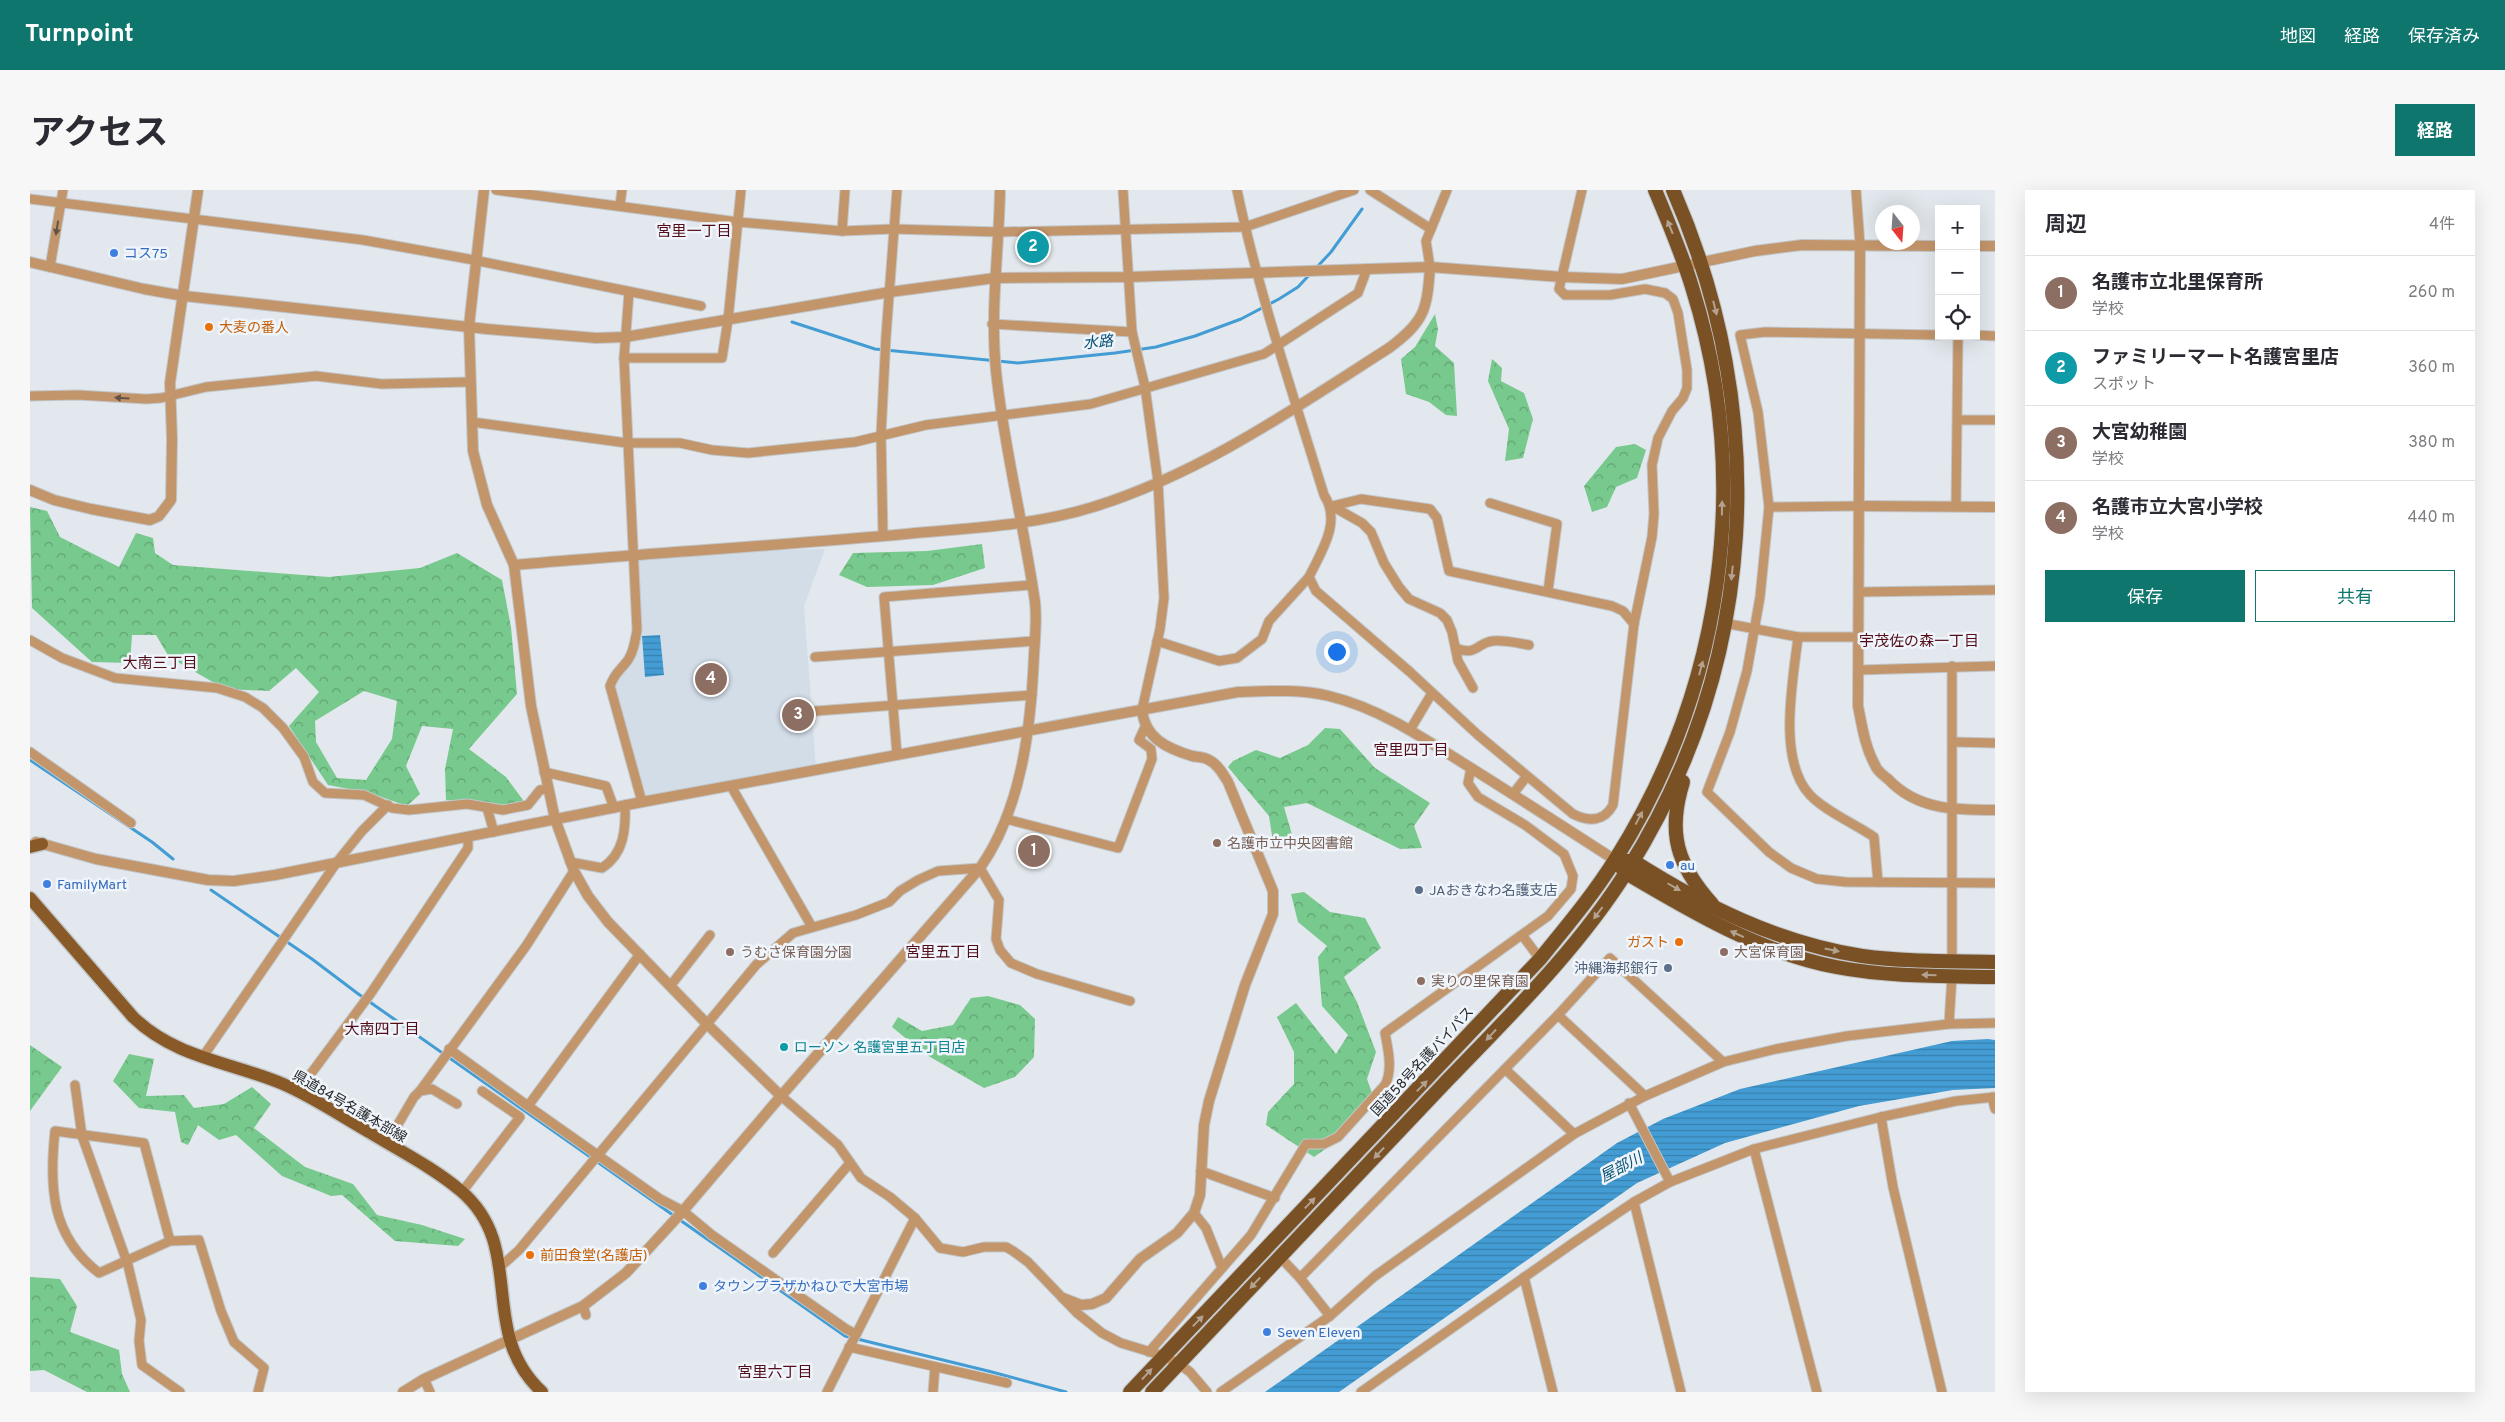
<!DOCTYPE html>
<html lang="ja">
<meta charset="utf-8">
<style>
body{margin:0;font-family:Overpass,"Noto Sans JP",sans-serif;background:#f7f7f7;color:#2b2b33}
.controls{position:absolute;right:15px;top:15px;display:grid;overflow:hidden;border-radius:0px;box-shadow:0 5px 20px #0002}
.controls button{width:45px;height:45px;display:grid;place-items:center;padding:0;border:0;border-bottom:1px solid #e1e1e2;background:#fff;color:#2b2b33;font:25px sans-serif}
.compass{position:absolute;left:1845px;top:15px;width:45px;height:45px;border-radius:50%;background:#fff;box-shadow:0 5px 20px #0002;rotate:163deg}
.you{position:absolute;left:1306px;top:461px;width:18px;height:18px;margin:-12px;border:4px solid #fff;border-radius:50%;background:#1a73e8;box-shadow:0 0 0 8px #1a73e833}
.badge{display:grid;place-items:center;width:32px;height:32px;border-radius:50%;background:#0f766e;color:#fff;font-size:16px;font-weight:700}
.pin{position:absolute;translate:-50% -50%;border:2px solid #fff;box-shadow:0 1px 5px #0006}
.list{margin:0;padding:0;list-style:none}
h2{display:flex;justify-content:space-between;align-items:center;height:65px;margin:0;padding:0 20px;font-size:21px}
h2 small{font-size:16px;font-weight:400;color:#7c7c81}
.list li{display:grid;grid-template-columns:32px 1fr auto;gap:15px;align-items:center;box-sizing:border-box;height:75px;padding:0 20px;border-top:1px solid #e1e1e2}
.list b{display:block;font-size:19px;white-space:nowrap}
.list p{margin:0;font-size:16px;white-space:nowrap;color:#7c7c81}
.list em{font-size:16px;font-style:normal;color:#7c7c81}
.actions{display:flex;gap:10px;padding:15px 20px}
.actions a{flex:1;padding:11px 0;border:1px solid #0f766e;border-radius:0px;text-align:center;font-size:18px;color:#0f766e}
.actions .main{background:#0f766e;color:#fff}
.icon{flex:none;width:28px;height:28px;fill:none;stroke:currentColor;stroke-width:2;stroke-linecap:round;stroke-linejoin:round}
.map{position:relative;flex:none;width:1965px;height:1202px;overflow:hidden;border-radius:0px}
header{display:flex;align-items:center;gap:30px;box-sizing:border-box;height:70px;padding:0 25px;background:#0f766e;color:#fff}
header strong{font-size:24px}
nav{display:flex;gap:28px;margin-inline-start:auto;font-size:18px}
.intro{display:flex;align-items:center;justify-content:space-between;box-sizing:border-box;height:120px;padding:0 30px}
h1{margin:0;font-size:35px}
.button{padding:12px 22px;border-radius:0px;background:#0f766e;color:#fff;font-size:18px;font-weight:700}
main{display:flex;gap:30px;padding:0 30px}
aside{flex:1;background:#fff;border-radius:0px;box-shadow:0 5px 20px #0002}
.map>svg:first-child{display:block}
.built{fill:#d2dde8}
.forest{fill:url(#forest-crowns);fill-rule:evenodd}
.water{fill:url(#water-rules)}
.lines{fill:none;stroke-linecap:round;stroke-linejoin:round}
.stream{stroke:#439dd4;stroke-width:3}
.minor-casing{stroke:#c0c6ca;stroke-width:11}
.tertiary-casing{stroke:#c0c6ca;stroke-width:12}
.primary-casing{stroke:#c0c6ca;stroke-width:15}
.trunk-casing{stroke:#c0c6ca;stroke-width:16}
.minor{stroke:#c3956b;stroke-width:9}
.tertiary{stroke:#c3956b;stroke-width:10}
.primary{stroke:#895927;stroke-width:12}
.trunk{stroke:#7a5025;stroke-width:14}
.oneway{fill:#b4a290}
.oneway2{fill:#655445}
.shop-dot{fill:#3f7fe0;stroke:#eff5fb;stroke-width:2}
.food-dot{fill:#e8710a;stroke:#eff5fb;stroke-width:2}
.education-dot{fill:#8d6e63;stroke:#eff5fb;stroke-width:2}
.service-dot{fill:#5c6f8a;stroke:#eff5fb;stroke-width:2}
.culture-dot{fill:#0f9aa8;stroke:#eff5fb;stroke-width:2}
.labels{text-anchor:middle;stroke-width:5;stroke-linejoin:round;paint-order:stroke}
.shop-label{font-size:14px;fill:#366cbe;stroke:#eff5fb;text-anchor:start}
.food-label{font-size:14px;fill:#c56008;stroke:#eff5fb;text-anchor:start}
.education-label{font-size:14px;fill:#785e54;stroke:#eff5fb;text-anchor:start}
.service-label{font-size:14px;fill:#4e5e75;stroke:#eff5fb;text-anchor:start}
.culture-label{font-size:14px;fill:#0d838f;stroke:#eff5fb;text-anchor:start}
.street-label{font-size:14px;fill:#27292b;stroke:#eff5fb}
.neighbourhood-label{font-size:15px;fill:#530d18;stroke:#eff5fb}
.water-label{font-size:15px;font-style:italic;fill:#064f73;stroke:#eff5fb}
</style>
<header>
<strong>Turnpoint</strong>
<nav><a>地図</a><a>経路</a><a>保存済み</a></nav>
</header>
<div class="intro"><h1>アクセス</h1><a class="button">経路</a></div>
<main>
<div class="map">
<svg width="1965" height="1202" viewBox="0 0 1965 1202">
<defs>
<pattern id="forest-crowns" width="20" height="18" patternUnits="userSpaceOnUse" patternTransform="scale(1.25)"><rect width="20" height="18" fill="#78c98d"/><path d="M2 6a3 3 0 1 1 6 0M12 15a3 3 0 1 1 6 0" fill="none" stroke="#62a373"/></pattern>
<pattern id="water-rules" width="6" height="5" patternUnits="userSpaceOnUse" patternTransform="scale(1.25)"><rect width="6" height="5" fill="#439dd4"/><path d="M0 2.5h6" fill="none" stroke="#3880ac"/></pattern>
</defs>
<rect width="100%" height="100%" fill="#e2e8ed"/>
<path class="built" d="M795,359L774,416L786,579L612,612L585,515L584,483L604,458L601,364Z"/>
<g class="forest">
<path d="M1405,124L1408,139L1405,156L1424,173L1427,226L1416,225L1399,212L1376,204L1371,169L1385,157Z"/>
<path d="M1462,169L1472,178L1471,191L1494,203L1503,229L1493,268L1475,271L1479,239L1458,191Z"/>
<path d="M1605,254L1616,260L1607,288L1586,297L1577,317L1562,322L1554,296L1586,257Z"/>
<path d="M0,317L17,321L30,347L89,377L106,343L123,348L125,363L143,375L299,387L390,378L427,363L472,390L481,437L487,504L439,559L476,587L496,614L481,618L416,610L415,579L423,539L392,536L376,576L390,604L377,616L340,603L298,595L259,536L289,502L266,478L239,501L195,499L139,467L126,445H102L100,473L62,472L2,418ZM334,501L367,511L362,549L336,590L307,588L286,552L285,531Z"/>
<path d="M952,354L955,378L903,395L837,397L809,385L823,363L897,361Z"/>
<path d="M1295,538L1310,539L1345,578L1400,613L1384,636L1392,658L1370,659L1277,613L1254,617L1263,648L1252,661L1244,658L1239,626L1198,577L1203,571L1226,560L1250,568L1278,555Z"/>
<path d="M1274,702L1300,722L1335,728L1351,758L1314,787L1327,812L1346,862L1337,889L1345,911L1319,942L1284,967L1236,935L1238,922L1264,894V862L1247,827L1266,813L1306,864L1318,845L1292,816L1288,767L1297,756L1268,732L1261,704Z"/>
<path d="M958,806L990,815L1005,829L1004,867L985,887L954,898L895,864L862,837L868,827L892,841L923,835L941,808Z"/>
<path d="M0,855L32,877L0,921Z"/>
<path d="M99,864L124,869L116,906L154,905L164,918L194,914L222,897L241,914L224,938L275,977L323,994L347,1025L392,1035L435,1049L428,1056L365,1051L312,1005L301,1006L252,986L206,945L189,950L168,935L158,955L151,952L145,922L109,918L83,891Z"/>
<path d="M0,1087L30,1089L47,1116L40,1142L89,1160L92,1184L100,1202H57L14,1180L0,1181Z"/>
</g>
<g class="water">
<path d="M630,445L634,485L615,487L612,446Z"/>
<path d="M1958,849L1965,850V898L1923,900L1829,916L1695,953L1607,993L1309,1202H1235L1587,953L1633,929L1710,899L1922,851Z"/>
</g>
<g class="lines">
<g class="stream">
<path d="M1287,77L1301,62L1332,19"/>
<path d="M762,132L845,159L988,173L1085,163L1126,157L1165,146L1211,129L1249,109L1268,97L1281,83"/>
<path d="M0,570L122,652L143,669"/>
<path d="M181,700L282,769L327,803L815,1146L962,1182L1036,1202"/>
</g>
<defs>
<g id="minor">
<path d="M466,0L708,32L812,41L863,39L969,42L1215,37L1324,0"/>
<path d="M1093,0L1102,142L1115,197L1128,292L1134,408L1130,439L1112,520"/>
<path d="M1207,0C1229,104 1263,204 1294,305C1312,332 1291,362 1279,387L1286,401L1380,482L1448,545L1543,624C1559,632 1574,632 1583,615L1604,434L1622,347L1624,324L1622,275L1628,248L1642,221L1653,208L1657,198V180L1648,123L1643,109L1635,103L1615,99L1580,105H1535L1529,99L1552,0"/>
<path d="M1340,0L1401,39L1396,51L1400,77"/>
<path d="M1826,0L1830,55"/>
<path d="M0,9L333,50L444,70L671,116"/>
<path d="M590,15L592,0"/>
<path d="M1401,39L1417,0"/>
<path d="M812,41L815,0"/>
<path d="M20,77L33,0"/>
<path d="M599,102L594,168L607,440C605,451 604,461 598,470C590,481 585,482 580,496L612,612"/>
<path d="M962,134L1102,142"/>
<path d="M1909,145L1735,142L1710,145L1728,222L1739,317L1730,407L1717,481L1700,542L1677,602L1739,662L1761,678L1787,689L1816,692L1965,693"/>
<path d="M1946,145L1965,146"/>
<path d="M594,168H692L698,130L711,0"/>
<path d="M0,206L48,205L116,209L131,208L176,197L286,186L352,194L439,192"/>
<path d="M1929,230H1965"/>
<path d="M442,232L597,253H650L682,260L718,263L825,252L896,235L1061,214L1234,164L1328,103L1337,79"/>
<path d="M1460,313L1527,334L1518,401"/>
<path d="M1302,316L1331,309L1400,319L1407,328L1419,381L1582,416L1593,421L1604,434"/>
<path d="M1302,316L1332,333L1341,342L1354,373L1369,397L1379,409L1410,423L1417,430L1422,442L1428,471L1443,498"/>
<path d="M1926,316L1928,146"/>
<path d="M1739,317L1830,316"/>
<path d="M853,346L851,245L856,146L867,0"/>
<path d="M1830,402L1965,400"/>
<path d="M1694,433L1768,447H1829"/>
<path d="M1768,447C1763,491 1747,570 1780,605C1795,621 1825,634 1844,647L1848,692"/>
<path d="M0,450L32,468L85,488L187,498L215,507L233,518L253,538L274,567L283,592L295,603L334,605L362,618L379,620L437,614L473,620L498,615L510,600L518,599"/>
<path d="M1127,451L1189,471L1207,468L1232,449L1239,431L1279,387"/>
<path d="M1426,458C1446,467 1448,452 1463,451C1475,450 1487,453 1499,455"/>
<path d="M785,467L1005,451"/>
<path d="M1922,476V771"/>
<path d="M1829,480L1965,476"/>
<path d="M786,521L1002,505"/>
<path d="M1380,540L1402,503"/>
<path d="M1923,552L1965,553"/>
<path d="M0,562L101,633"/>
<path d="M867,565L854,407L1001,395"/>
<path d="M514,582L576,596L584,618"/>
<path d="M701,596L782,737"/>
<path d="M1483,604L1497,586"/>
<path d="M457,618L464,642"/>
<path d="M976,629L1088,658L1122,569L1121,559L1109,550L1115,537"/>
<path d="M540,672L572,678C594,664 596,639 595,615"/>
<path d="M1492,745L1510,769"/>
<path d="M641,795L680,745"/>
<path d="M1528,825L1615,906"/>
<path d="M1919,834L1922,786"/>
<path d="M419,859L498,916L610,764"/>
<path d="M172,868L307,672L332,641L358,615"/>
<path d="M1475,879L1544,944"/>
<path d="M45,895L52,946L98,1075L111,1130L109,1151L112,1175L150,1202"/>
<path d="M268,901L341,803L438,658V648"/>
<path d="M390,901L496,756L544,681"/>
<path d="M751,906L808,955L831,988L860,1007L885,1028L910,1058L933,1062L954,1057H976L983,1061L998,1072L1047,1123L1072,1143L1091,1153L1134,1166L1149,1174L1160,1182L1177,1202"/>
<path d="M1962,907L1965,919"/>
<path d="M1599,913L1640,992"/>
<path d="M498,916L630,1009L653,1021L682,1045L816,1139L826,1144"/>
<path d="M1851,927L1863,997L1912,1202"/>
<path d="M357,953L384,907L390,901L402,899L427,914"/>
<path d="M1724,959L1787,1202"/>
<path d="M1171,981L1245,1008"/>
<path d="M432,1002L490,927L452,901"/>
<path d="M1604,1012L1651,1202"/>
<path d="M1164,1023L1176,1038L1192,1078"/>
<path d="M140,1051L114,953L25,941C19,997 21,1046 69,1083L140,1051L169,1050L191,1121L204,1152L234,1178L228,1202"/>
<path d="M743,1063L820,973"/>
<path d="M1250,1067L1270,1088L1300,1126"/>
<path d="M470,1077L489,1060L726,775L763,743L826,725L859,712L870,701L888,690L908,681L950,678L969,710L966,749L970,760L981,773L1007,784L1100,811"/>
<path d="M1494,1087L1523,1202"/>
<path d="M1270,1088L1528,825L1580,768L1693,872"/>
<path d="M553,1116L556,1125"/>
<path d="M819,1157L977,1193"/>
<path d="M1119,1162L1221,1045L1276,954H1294L1308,947L1355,895C1363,880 1358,859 1355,843L1518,726L1541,699L1543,686L1534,664L1495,635L1448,607L1438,593L1441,578"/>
<path d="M394,1189L400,1202"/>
<path d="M797,1202L885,1028"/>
<path d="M903,1202L905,1177"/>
<path d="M1191,1202L1300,1126L1345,1086L1544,944L1615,906L1693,872L1746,859L1817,846L1919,834L1965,833"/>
<path d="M1331,1202L1543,1053L1604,1012L1640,992L1724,959L1851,927L1926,911L1965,907"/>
</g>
<g id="tertiary">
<path d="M454,0L439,136L443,261L457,315L484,375L501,516L525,629L544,681L558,706L578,732L677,834L751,906"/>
<path d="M1830,55L1828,516C1832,536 1835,557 1845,575C1847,581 1853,585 1858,589C1887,620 1925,620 1965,620"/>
<path d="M1946,56H1965"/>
<path d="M0,72L114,99L154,106L457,139L566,148L595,147L860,102L965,88L1098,87L1400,77L1532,87L1592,89L1725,61L1772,55L1909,56"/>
<path d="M0,300L24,310L61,319L120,330L129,326L141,310L142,249L140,193L168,0"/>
<path d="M1830,316L1965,317"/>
<path d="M484,375C614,363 745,356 876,344C938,338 1002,336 1063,317C1170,284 1265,218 1359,158C1395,131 1397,120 1400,77"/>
<path d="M6,652L66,669L178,690L204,691L245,685L612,612L1208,502C1238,501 1269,499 1299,506C1352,519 1396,550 1441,578C1489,608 1537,639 1585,670"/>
<path d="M1033,1108L1051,1115L1062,1114L1076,1108L1110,1069L1147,1043L1164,1023L1170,1005L1174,935L1179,911L1215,795L1243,724V701L1198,592C1193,584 1187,573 1177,569C1173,567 1167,567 1162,566C1136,558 1115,548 1112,520"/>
<path d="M373,1202L394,1189L553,1116L596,1083L653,1021L751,906L950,678C992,618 1001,537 1004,465C1005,448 1007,429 1005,412C994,335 974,259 966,181C960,120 969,61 970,0"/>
</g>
<g id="primary">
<path d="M0,657L12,654"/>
<path d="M0,708L103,827C145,868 201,872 253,894C283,907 311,926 339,942C370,961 404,978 431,1001C498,1058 446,1141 512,1202"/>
</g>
<g id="trunk">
<path d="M1653,592C1637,643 1647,675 1682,714"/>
<path d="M1593,671H1603C1674,716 1748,753 1832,766C1876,772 1921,771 1965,772"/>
<path d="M1591,677L1596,683C1662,722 1729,762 1806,777C1858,787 1912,786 1965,787"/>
<path d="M1100,1202L1510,769C1536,737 1563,705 1585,670C1693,499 1723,291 1662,97C1652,64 1638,31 1625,0"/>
<path d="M1122,1202C1218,1100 1315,999 1411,897C1476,829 1546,762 1597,681C1728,473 1741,224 1643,0"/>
</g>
</defs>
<use href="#minor" class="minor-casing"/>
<use href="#tertiary" class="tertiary-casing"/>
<use href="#primary" class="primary-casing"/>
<use href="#trunk" class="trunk-casing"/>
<use href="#minor" class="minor"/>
<use href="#tertiary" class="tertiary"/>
<use href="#primary" class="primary"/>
<use href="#trunk" class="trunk"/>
</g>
<defs><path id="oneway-solid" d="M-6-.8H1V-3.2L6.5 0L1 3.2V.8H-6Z" transform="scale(1.25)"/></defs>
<g class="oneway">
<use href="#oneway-solid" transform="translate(1640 37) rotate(-112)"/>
<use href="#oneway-solid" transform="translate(1685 118) rotate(76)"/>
<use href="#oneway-solid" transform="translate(1692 318) rotate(-89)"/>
<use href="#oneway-solid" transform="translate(1702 383) rotate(96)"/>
<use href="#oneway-solid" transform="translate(1671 478) rotate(-75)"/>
<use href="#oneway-solid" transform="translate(1609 628) rotate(-62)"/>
<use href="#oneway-solid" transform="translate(1644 697) rotate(30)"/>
<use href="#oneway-solid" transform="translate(1568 723) rotate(127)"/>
<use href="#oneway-solid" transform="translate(1707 744) rotate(-156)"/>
<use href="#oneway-solid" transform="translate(1802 760) rotate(12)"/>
<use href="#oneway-solid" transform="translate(1899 785) rotate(-178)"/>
<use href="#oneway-solid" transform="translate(1461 845) rotate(133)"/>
<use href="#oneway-solid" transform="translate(1392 896) rotate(-46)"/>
<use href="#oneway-solid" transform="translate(1349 963) rotate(133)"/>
<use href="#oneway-solid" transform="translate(1280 1013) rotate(-46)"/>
<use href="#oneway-solid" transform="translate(1225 1093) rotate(133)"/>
<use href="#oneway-solid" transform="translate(1168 1131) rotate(-46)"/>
<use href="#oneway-solid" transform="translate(1117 1184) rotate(-47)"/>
</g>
<g class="oneway2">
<use href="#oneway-solid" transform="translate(27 38) rotate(99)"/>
<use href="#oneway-solid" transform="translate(92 208) rotate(-176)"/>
</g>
<g class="shop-dot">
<circle cx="84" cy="63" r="5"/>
<circle cx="1640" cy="675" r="5"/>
<circle cx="17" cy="694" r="5"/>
<circle cx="673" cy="1096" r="5"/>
<circle cx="1237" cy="1142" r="5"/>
</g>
<g class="food-dot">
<circle cx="179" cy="137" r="5"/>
<circle cx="1649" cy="752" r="5"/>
<circle cx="500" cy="1065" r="5"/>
</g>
<g class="education-dot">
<circle cx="1187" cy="653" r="5"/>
<circle cx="700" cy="762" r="5"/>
<circle cx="1694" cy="762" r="5"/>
<circle cx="1391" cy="791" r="5"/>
</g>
<g class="service-dot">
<circle cx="1389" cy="700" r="5"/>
<circle cx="1638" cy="778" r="5"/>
</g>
<circle class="culture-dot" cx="754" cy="857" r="5"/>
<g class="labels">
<g class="shop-label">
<text x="94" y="68">コス75</text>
<text x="1650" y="680">au</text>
<text x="27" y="699">FamilyMart</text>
<text x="683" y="1101">タウンプラザかねひで大宮市場</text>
<text x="1247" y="1147">Seven Eleven</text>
</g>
<g class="food-label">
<text x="189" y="142">大麦の番人</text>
<text x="1639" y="757" text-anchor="end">ガスト</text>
<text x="510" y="1070">前田食堂(名護店)</text>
</g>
<g class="education-label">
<text x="1197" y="658">名護市立中央図書館</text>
<text x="710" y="767">うむさ保育園分園</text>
<text x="1704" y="767">大宮保育園</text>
<text x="1401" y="796">実りの里保育園</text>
</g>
<g class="service-label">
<text x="1399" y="705">JAおきなわ名護支店</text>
<text x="1628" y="783" text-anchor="end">沖縄海邦銀行</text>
</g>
<g class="culture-label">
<text x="764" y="862">ローソン 名護宮里五丁目店</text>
</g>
<g class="street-label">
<text transform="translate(1392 871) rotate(-47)" y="5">国道58号名護バイパス</text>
<text transform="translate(320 916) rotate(30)" y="5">県道84号名護本部線</text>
</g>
<g class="neighbourhood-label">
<text x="664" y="46">宮里一丁目</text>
<text x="1889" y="456">宇茂佐の森一丁目</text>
<text x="130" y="478">大南三丁目</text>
<text x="1381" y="565">宮里四丁目</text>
<text x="913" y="767">宮里五丁目</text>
<text x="352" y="844">大南四丁目</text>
<text x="745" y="1187">宮里六丁目</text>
</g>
<g class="water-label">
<text transform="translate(1068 152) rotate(-6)" y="5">水路</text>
<text transform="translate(1591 977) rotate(-28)" y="5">屋部川</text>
</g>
</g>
</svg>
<div class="controls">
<button>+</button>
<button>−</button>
<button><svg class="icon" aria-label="locate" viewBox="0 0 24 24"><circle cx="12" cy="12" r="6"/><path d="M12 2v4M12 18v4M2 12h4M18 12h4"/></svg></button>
</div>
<svg class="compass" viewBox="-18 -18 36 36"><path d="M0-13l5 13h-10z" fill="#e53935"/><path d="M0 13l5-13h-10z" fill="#7c7c81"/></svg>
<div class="you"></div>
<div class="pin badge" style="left:1004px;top:661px;background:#8d6e63">1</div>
<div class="pin badge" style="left:1003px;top:57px;background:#0f9aa8">2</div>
<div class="pin badge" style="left:768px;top:525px;background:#8d6e63">3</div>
<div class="pin badge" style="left:681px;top:489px;background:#8d6e63">4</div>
</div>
<aside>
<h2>周辺<small>4件</small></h2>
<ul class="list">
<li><span class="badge" style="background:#8d6e63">1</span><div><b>名護市立北里保育所</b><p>学校</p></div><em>260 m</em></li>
<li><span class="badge" style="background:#0f9aa8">2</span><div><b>ファミリーマート名護宮里店</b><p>スポット</p></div><em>360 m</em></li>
<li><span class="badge" style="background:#8d6e63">3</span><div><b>大宮幼稚園</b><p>学校</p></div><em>380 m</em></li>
<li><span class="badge" style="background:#8d6e63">4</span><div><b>名護市立大宮小学校</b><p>学校</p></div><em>440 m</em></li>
</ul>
<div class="actions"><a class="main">保存</a><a>共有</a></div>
</aside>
</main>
